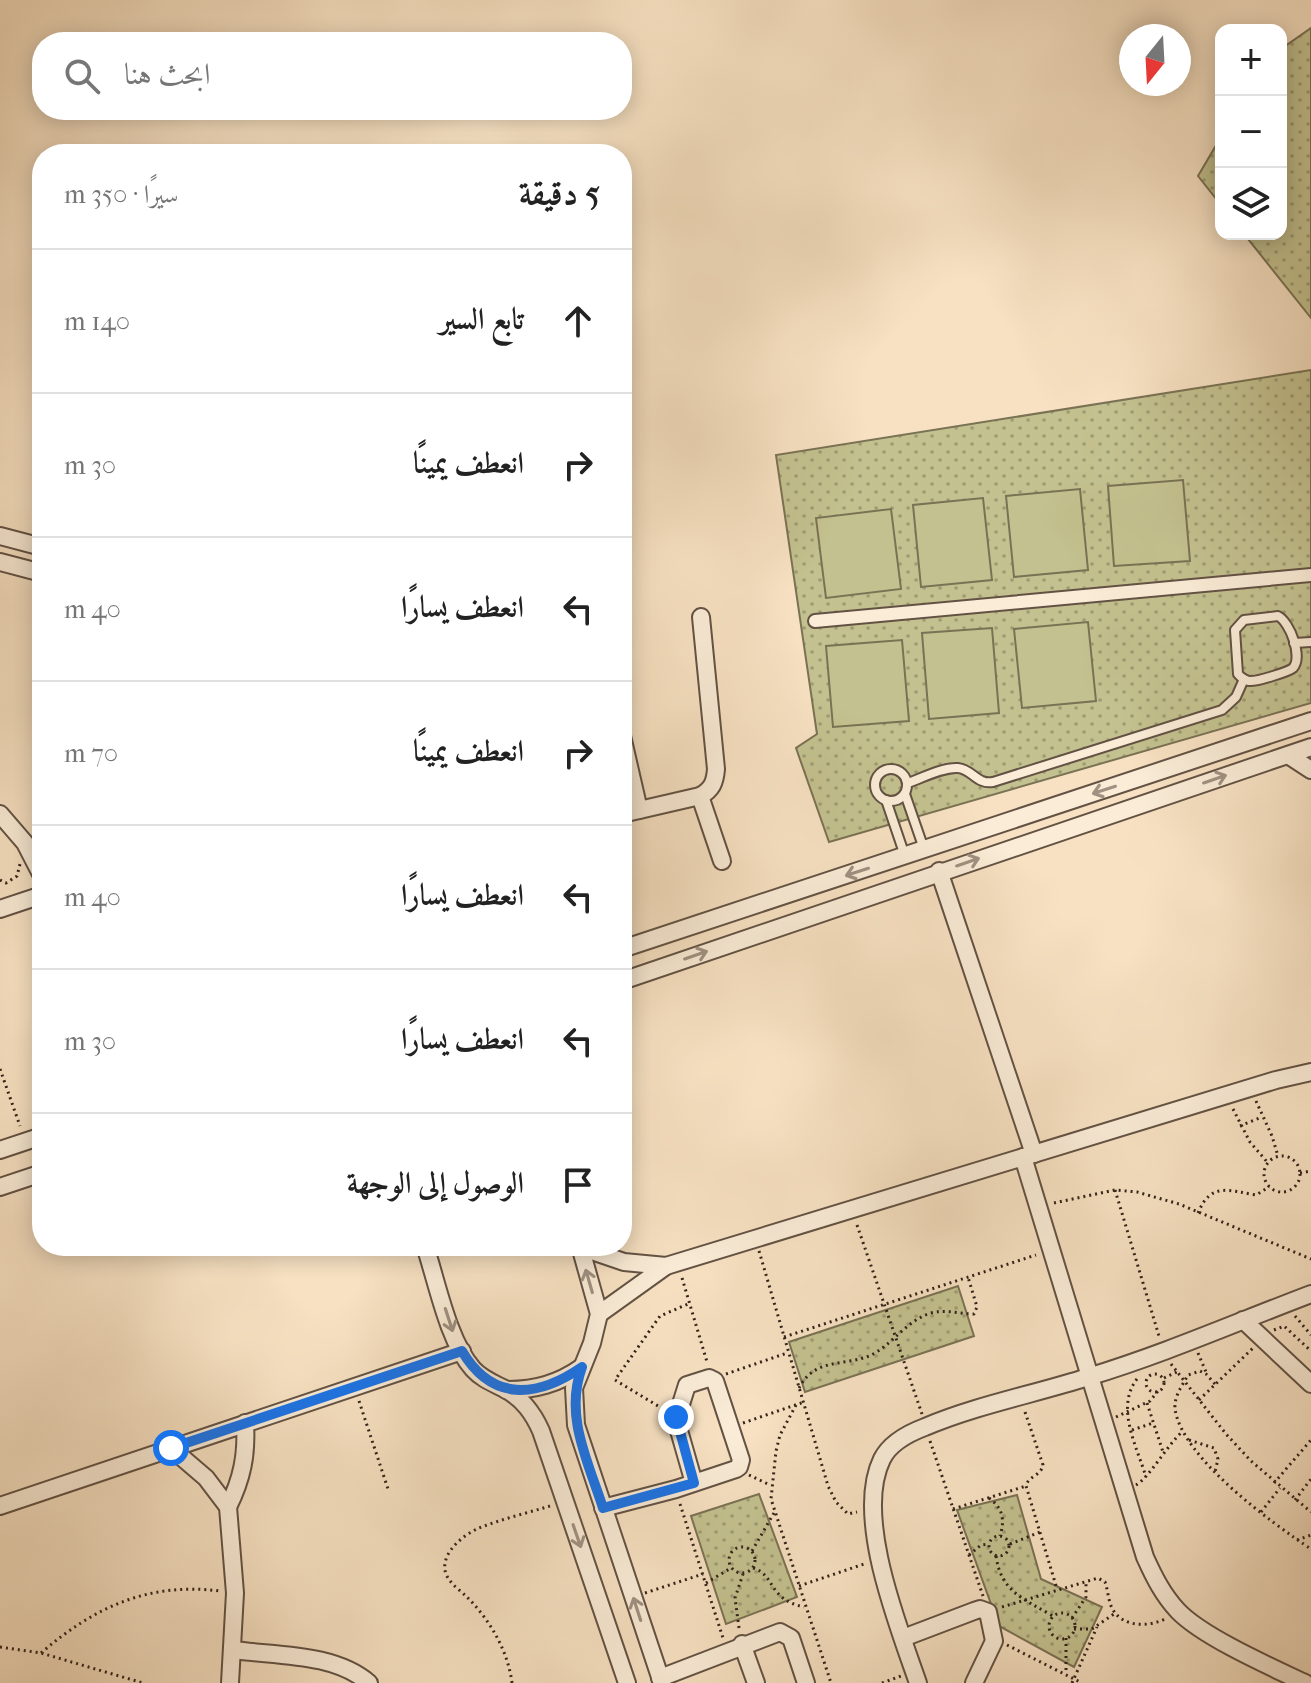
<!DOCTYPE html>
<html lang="ar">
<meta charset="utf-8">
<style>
body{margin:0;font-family:"IM FELL French Canon",Amiri,serif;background:#f6f6f6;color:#222;direction:rtl}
.controls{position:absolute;right:24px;top:24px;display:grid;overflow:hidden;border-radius:16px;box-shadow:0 4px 20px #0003}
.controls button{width:72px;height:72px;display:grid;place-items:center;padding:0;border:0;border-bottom:2px solid #e0e0e0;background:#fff;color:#222;font:40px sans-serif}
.compass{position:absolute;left:1119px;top:24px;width:72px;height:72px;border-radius:50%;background:#fff;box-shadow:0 4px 20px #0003;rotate:198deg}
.stop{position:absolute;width:24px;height:24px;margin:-18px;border:6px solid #1a73e8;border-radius:50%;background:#fff}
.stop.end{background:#1a73e8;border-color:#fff;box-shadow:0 2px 8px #0008}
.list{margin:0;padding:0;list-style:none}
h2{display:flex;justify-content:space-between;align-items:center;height:104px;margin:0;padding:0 32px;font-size:34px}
h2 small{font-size:26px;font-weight:400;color:#767676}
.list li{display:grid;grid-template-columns:52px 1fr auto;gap:24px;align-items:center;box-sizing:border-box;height:144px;padding:0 32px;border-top:2px solid #e0e0e0}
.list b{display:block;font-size:30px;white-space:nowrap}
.list em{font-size:26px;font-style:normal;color:#767676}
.icon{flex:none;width:44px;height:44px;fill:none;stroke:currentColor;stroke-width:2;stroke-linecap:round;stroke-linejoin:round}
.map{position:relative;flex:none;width:1311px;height:1683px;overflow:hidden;direction:ltr}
.search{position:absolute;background:#fff;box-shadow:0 4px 20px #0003;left:32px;top:32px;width:600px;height:88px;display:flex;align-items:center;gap:20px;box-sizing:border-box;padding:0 28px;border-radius:32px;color:#767676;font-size:30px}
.panel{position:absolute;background:#fff;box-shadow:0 4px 20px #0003;left:32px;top:144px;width:600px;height:1112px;border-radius:32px;direction:rtl}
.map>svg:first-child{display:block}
.park{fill:url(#park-dots);stroke:#7a7254;stroke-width:2}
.pitch{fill:#c3c18f;stroke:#7a7254;stroke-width:2}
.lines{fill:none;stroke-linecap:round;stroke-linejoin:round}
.service-casing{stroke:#635244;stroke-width:12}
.pedestrian-casing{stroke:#635244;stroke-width:16}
.minor-casing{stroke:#635244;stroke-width:20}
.path{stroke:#32221a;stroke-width:3;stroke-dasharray:2 4;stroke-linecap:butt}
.service{stroke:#faecd7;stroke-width:8}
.pedestrian{stroke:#faecd7;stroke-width:12}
.minor{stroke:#faecd7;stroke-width:16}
.oneway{stroke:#a09182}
.route{stroke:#1a73e8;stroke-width:10}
</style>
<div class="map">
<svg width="1311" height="1683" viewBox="0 0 1311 1683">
<defs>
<pattern id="park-dots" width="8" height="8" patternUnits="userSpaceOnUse" patternTransform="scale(2)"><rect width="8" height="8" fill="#c3c18f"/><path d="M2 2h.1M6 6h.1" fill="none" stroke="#9f9c74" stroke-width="1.8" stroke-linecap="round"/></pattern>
</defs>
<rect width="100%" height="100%" fill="#f7e1c2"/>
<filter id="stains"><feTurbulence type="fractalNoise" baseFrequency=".0025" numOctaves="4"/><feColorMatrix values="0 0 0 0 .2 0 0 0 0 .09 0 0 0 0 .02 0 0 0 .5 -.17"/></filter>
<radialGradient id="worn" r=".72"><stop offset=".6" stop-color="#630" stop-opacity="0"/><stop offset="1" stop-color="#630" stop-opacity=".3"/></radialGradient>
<g class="park">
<path d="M1311,28V318L1244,234H1281V49Z"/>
<path d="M1221,137V205L1198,176Z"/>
<path d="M1311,370V703L829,842L796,748L817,734L776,455Z"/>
<path d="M958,1286L974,1336L805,1392L789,1342Z"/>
<path d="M759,1494L797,1597L726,1624L691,1516Z"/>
<path d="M1017,1495L1041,1579L1102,1607L1074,1667L999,1626L957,1510Z"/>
</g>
<g class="pitch">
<path d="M1183,480L1190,561L1114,566L1108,486Z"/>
<path d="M1080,489L1088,570L1014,577L1006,496Z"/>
<path d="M983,498L992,580L921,587L913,505Z"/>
<path d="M891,509L901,589L826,598L816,518Z"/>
<path d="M1088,622L1096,701L1022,708L1014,629Z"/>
<path d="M992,628L999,713L929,719L922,633Z"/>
<path d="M902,640L909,721L833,727L826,646Z"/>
</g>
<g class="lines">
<defs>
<g id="service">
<path d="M1278,616C1290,622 1303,657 1293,668C1288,672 1256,682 1249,681C1243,680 1242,678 1238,674L1235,630L1244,620Z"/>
<path d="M1294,643L1311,642"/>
<circle cx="891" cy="785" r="16"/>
<path d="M908,783C922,778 943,767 958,768C972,769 977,785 993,782L1222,710L1236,697L1244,679"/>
<path d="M905,794L924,849"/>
<path d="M886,800L905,856"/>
</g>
<path id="pedestrian" d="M815,621L1311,575"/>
<g id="minor">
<path d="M0,536L42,547"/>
<path d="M0,562L42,573"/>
<path d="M622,736L639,810"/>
<path d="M1288,755L1311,770"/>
<path d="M700,796L722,861"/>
<path d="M0,814L25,843L42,876"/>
<path d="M622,814L700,796C712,790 715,782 716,769L701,617"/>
<path d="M939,871L1034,1154"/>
<path d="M0,909L42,895"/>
<path d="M622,949L1311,721"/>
<path d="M622,981L1311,747"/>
<path d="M0,1150L42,1136"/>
<path d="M1023,1157L1145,1557C1154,1577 1163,1595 1178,1611C1203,1637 1271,1667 1305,1683"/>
<path d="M0,1187L42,1173"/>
<path d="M425,1246C437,1282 448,1341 473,1369C482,1379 493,1383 505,1389C523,1399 533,1413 541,1431L627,1683"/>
<path d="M580,1246L599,1314L592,1343L574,1388L576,1425L662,1683"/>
<path d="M580,1247L624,1262L666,1266"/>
<path d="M599,1314L666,1266L1276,1080L1311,1072"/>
<path d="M1243,1320L1311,1384"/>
<path d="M506,1390C535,1390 558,1384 582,1367"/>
<path d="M171,1448L206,1478L228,1507L235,1593L230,1683"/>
<path d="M0,1506L462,1351"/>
<path d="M228,1507C242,1479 247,1455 245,1423"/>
<path d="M603,1508L676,1489L736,1469L739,1467L741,1460L715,1381L709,1378L687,1385L676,1420L694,1483"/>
<path d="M903,1638L974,1611L980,1609L988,1612L994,1641L974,1683"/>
<path d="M742,1644L756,1683"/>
<path d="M234,1650C277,1656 334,1653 369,1683"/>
<path d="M660,1678L780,1632L791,1638L806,1683"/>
<path d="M918,1683C898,1625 854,1516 882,1459C890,1443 909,1433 925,1427C977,1405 1035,1394 1088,1377C1164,1354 1237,1322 1311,1294"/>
</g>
</defs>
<use href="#service" class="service-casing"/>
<use href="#pedestrian" class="pedestrian-casing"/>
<use href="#minor" class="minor-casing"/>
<g class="path">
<path d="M0,880L6,883L17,876L20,864"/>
<path d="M0,1069L20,1126"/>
<path d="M1256,1101L1272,1136L1278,1156"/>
<path d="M1233,1109L1250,1142L1268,1163"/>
<path d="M1240,1126L1262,1117"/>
<circle cx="1282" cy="1174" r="18"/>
<path d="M1300,1173L1311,1171"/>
<path d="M1115,1190L1159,1336"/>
<path d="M1054,1203L1115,1190L1137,1192L1179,1204L1311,1259"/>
<path d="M1198,1213C1211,1181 1230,1191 1256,1195L1269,1187"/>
<path d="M857,1225L922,1414"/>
<path d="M759,1251L828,1486L836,1502L848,1514L857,1512"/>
<path d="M682,1278L707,1362"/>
<path d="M1295,1316L1311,1335"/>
<path d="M1274,1330L1284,1326L1311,1351"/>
<path d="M784,1337L1036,1255"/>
<path d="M1198,1353L1206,1372"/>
<path d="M1171,1364L1226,1434L1251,1461L1311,1512"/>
<path d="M726,1374L787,1353"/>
<circle cx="1155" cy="1383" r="9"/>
<path d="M1164,1378L1179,1371"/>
<path d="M1137,1379C1115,1407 1137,1447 1146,1477"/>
<path d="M1215,1384L1206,1374L1200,1371L1188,1375C1182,1386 1174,1396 1175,1409C1182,1458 1272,1523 1311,1549"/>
<path d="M799,1388C816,1355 849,1368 875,1353C895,1341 908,1320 931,1313C946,1309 959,1314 974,1314L977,1307L968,1277"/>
<path d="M1199,1400L1253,1348"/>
<path d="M359,1401L388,1489"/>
<path d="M1147,1403L1163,1452"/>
<path d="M796,1405L780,1435L776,1451L771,1499L831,1683"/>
<path d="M663,1409L615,1380L660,1316L688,1304"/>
<path d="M1025,1412L1043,1465C1041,1476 1028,1476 1026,1486L1057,1589"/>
<path d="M1116,1417L1150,1401L1158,1391"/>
<path d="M743,1423L804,1402"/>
<path d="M1132,1430L1153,1423"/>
<path d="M1189,1440L1214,1448L1218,1459L1215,1472"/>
<path d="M930,1441L983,1596"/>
<path d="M749,1475L770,1485"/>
<path d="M1274,1483L1311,1440"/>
<path d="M1136,1485C1150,1477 1167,1445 1183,1431"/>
<path d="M989,1498C1003,1508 1005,1520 1000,1536"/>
<path d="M1295,1500L1311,1479"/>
<path d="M680,1504L723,1638"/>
<path d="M953,1509L1026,1486"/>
<path d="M1261,1512L1280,1488"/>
<circle cx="999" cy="1546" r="10"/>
<path d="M1297,1540L1311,1535"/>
<path d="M1010,1544L1040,1532"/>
<circle cx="742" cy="1560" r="13"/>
<path d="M752,1551L774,1513"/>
<path d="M969,1555L981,1545L989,1544"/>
<path d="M996,1556C1001,1592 1024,1599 1053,1616"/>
<path d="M753,1568C776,1575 767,1599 804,1607"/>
<path d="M706,1583L731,1568"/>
<path d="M799,1586L867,1563"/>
<path d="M645,1593L703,1574"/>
<path d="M1002,1607L1098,1578L1105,1582C1108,1590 1108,1600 1112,1608C1122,1628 1149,1627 1165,1619"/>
<circle cx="1062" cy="1626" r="13"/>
<path d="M1072,1618L1086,1597V1582"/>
<path d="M739,1628L735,1598L743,1574"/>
<path d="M1074,1629H1092L1114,1614"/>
<path d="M1066,1638V1674"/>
<path d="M1007,1645L1082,1683"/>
<path d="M0,1647L41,1653L143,1683"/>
<path d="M41,1653C94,1607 149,1582 220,1591"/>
<path d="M512,1683C508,1651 490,1620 467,1597C460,1590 450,1584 446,1574C439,1554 463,1535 479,1528C502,1519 527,1513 550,1506"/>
<path d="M882,1683L901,1676"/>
<path d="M1072,1683L1097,1627"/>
</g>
<use href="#service" class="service"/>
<use href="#pedestrian" class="pedestrian"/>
<use href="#minor" class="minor"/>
</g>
<defs><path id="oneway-shaft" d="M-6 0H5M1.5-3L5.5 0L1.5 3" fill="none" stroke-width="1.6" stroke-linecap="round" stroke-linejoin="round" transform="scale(2)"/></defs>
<g class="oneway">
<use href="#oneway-shaft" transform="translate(1215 779) rotate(-19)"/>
<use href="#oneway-shaft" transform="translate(1104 790) rotate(162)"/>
<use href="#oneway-shaft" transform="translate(968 862) rotate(-19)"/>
<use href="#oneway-shaft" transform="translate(857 872) rotate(162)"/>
<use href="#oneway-shaft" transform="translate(696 955) rotate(-19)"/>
<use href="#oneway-shaft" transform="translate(589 1281) rotate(-106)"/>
<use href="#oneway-shaft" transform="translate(449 1320) rotate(72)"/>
<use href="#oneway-shaft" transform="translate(577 1536) rotate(71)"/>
<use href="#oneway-shaft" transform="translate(637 1609) rotate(-108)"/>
</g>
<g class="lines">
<path class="route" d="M171,1448L462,1351C492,1402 537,1398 582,1367C564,1416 588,1461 603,1508L694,1483L676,1417"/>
</g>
<rect width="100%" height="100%" filter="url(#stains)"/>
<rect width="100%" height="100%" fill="url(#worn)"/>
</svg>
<div class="controls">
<button>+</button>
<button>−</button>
<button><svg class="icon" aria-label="layers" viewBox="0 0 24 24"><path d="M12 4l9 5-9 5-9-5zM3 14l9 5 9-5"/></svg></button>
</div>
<svg class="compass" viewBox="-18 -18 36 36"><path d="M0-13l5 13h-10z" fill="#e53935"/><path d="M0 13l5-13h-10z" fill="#767676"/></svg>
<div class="stop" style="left:171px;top:1448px"></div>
<div class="stop end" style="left:676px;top:1417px"></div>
<div class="search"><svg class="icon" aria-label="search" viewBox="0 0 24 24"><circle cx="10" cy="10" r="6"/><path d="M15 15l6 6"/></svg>ابحث هنا</div>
<section class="panel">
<h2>5 دقيقة<small>سيرًا · 350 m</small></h2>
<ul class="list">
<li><svg class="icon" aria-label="ahead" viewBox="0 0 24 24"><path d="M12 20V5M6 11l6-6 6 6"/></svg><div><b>تابع السير</b></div><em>140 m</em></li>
<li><svg class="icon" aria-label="right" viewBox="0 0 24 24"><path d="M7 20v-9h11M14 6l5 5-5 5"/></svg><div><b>انعطف يمينًا</b></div><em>30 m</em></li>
<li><svg class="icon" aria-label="left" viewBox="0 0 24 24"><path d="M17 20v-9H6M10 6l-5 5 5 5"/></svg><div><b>انعطف يسارًا</b></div><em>40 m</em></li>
<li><svg class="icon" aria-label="right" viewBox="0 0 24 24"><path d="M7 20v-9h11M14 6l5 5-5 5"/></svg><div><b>انعطف يمينًا</b></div><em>70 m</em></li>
<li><svg class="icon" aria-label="left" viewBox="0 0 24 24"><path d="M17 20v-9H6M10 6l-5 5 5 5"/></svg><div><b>انعطف يسارًا</b></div><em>40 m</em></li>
<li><svg class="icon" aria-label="left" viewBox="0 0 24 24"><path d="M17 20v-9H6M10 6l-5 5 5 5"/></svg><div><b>انعطف يسارًا</b></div><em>30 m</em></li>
<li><svg class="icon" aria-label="arrive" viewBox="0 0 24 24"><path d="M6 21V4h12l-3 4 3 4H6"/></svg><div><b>الوصول إلى الوجهة</b></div></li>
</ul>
</section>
</div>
